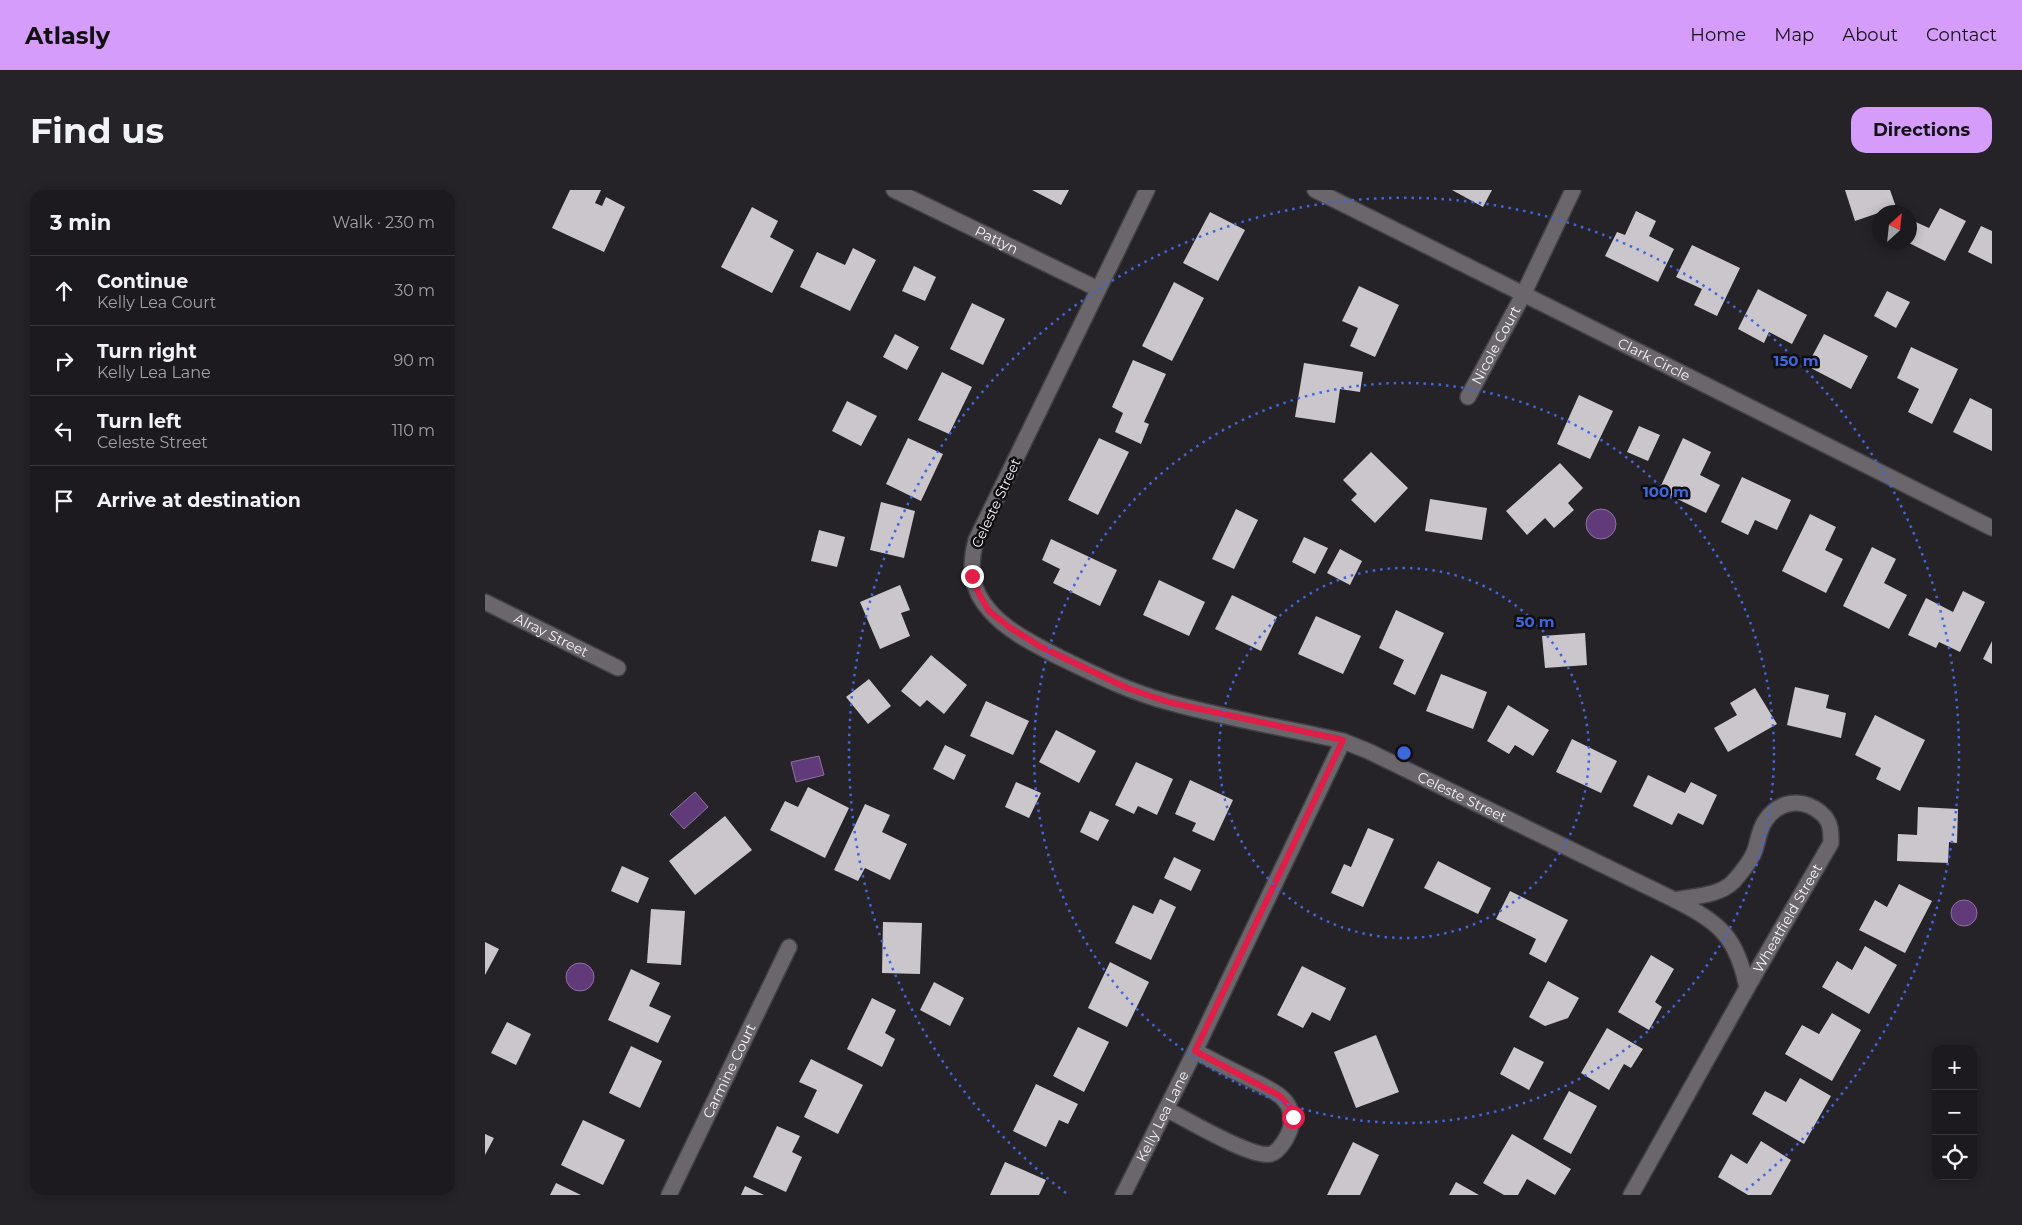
<!DOCTYPE html>
<meta charset="utf-8">
<style>
body{margin:0;font-family:Montserrat,sans-serif;background:#252327;color:#f1f3f6}
.controls{position:absolute;right:15px;bottom:15px;display:grid;overflow:hidden;border-radius:10px;box-shadow:0 2px 12px #0003}
.controls button{width:45px;height:45px;display:grid;place-items:center;padding:0;border:0;border-bottom:1px solid #3a383c;background:#1c1a1e;color:#f1f3f6;font:25px sans-serif}
.compass{position:absolute;left:1387px;top:15px;width:45px;height:45px;border-radius:50%;background:#1c1a1e;box-shadow:0 2px 12px #0003;rotate:27deg}
.stop{position:absolute;width:15px;height:15px;margin:-11px;border:4px solid #e11d48;border-radius:50%;background:#fff}
.stop.end{background:#e11d48;border-color:#fff;box-shadow:0 1px 5px #0008}
.list{margin:0;padding:0;list-style:none}
h2{display:flex;justify-content:space-between;align-items:center;height:65px;margin:0;padding:0 20px;font-size:21px}
h2 small{font-size:16px;font-weight:400;color:#a0a1a4}
.list li{display:grid;grid-template-columns:32px 1fr auto;gap:15px;align-items:center;box-sizing:border-box;height:70px;padding:0 20px;border-top:1px solid #3a383c}
.list b{display:block;font-size:19px;white-space:nowrap}
.list p{margin:0;font-size:16px;white-space:nowrap;color:#a0a1a4}
.list em{font-size:16px;font-style:normal;color:#a0a1a4}
.icon{flex:none;width:28px;height:28px;fill:none;stroke:currentColor;stroke-width:2;stroke-linecap:round;stroke-linejoin:round}
.map{position:relative;flex:none;width:1507px;height:1005px;overflow:hidden;border-radius:15px}
header{display:flex;align-items:center;gap:30px;box-sizing:border-box;height:70px;padding:0 25px;background:#d59cfb;color:#111}
header strong{font-size:24px}
nav{display:flex;gap:28px;margin-inline-start:auto;font-size:18px}
.intro{display:flex;align-items:center;justify-content:space-between;box-sizing:border-box;height:120px;padding:0 30px}
h1{margin:0;font-size:35px}
.button{padding:12px 22px;border-radius:15px;background:#d59cfb;color:#111;font-size:18px;font-weight:700}
main{display:flex;gap:30px;padding:0 30px}
aside{flex:1;background:#1c1a1e;border-radius:15px;box-shadow:0 2px 12px #0003}
.map>svg:first-child{display:block}
.water{fill:#613a7a;stroke:#8d729f}
.building{fill:#cac6cc}
.lines{fill:none;stroke-linecap:round;stroke-linejoin:round}
.minor-casing{stroke:#424043;stroke-width:18}
.minor{stroke:#6a666c;stroke-width:15}
.route{stroke:#e11d48;stroke-width:6}
.ring{fill:none;stroke:#3d67dc;stroke-width:2.5;stroke-dasharray:2.5 5}
.labels{text-anchor:middle;stroke-width:5;stroke-linejoin:round;paint-order:stroke}
.street-label{font-size:14px;fill:#f5f3f6;stroke:#0f0d0f}
.centre{fill:#3d67dc;stroke:#0f0d0f;stroke-width:2.5}
.ring-label{font-size:15px;text-anchor:middle;font-weight:bold;fill:#3d67dc;stroke:#0f0d0f;stroke-width:5;stroke-linejoin:round;paint-order:stroke}
</style>
<header>
<strong>Atlasly</strong>
<nav><a>Home</a><a>Map</a><a>About</a><a>Contact</a></nav>
</header>
<div class="intro"><h1>Find us</h1><a class="button">Directions</a></div>
<main>
<aside>
<h2>3 min<small>Walk · 230 m</small></h2>
<ul class="list">
<li><svg class="icon" aria-label="ahead" viewBox="0 0 24 24"><path d="M12 20V5M6 11l6-6 6 6"/></svg><div><b>Continue</b><p>Kelly Lea Court</p></div><em>30 m</em></li>
<li><svg class="icon" aria-label="right" viewBox="0 0 24 24"><path d="M7 20v-9h11M14 6l5 5-5 5"/></svg><div><b>Turn right</b><p>Kelly Lea Lane</p></div><em>90 m</em></li>
<li><svg class="icon" aria-label="left" viewBox="0 0 24 24"><path d="M17 20v-9H6M10 6l-5 5 5 5"/></svg><div><b>Turn left</b><p>Celeste Street</p></div><em>110 m</em></li>
<li><svg class="icon" aria-label="arrive" viewBox="0 0 24 24"><path d="M6 21V4h12l-3 4 3 4H6"/></svg><div><b>Arrive at destination</b></div></li>
</ul>
</aside>
<div class="map">
<svg width="1507" height="1005" viewBox="0 0 1507 1005">
<rect width="100%" height="100%" fill="#262328"/>
<g class="water">
<circle cx="1116" cy="334" r="15"/>
<path d="M334,566L339,585L311,592L306,572Z"/>
<path d="M210,602L223,617L199,639L185,624Z"/>
<circle cx="1479" cy="723" r="13"/>
<circle cx="95" cy="787" r="14"/>
</g>
<g class="building">
<path d="M85,0H116L110,13L117,16L121,7L140,17L119,62L67,38Z"/>
<path d="M547,0H584L576,15Z"/>
<path d="M967,0H1007L998,17Z"/>
<path d="M1360,0H1405L1411,17L1370,31Z"/>
<path d="M267,17L293,31L285,47L309,60L287,103L236,77Z"/>
<path d="M1455,18L1481,31L1460,71L1424,53V29L1444,38Z"/>
<path d="M1151,21L1171,31L1164,46L1189,59L1173,92L1120,66L1132,42L1140,45Z"/>
<path d="M725,22L760,40L733,91L698,73Z"/>
<path d="M1496,36L1507,41V74L1483,62Z"/>
<path d="M1207,55L1255,78L1232,126L1209,115L1217,99L1191,87Z"/>
<path d="M368,58L391,70L365,121L315,97L332,62L360,75Z"/>
<path d="M429,76L451,87L440,111L417,101Z"/>
<path d="M689,92L719,108L687,171L657,156Z"/>
<path d="M874,96L914,115L890,167L865,156L873,138L857,131Z"/>
<path d="M1273,99L1322,125L1307,154L1284,142L1279,153L1253,139Z"/>
<path d="M1402,101L1425,112L1411,138L1389,126Z"/>
<path d="M487,113L520,129L498,175L465,159Z"/>
<path d="M410,144L434,157L422,180L398,167Z"/>
<path d="M1339,144L1383,166L1366,199L1322,176Z"/>
<path d="M1426,157L1473,179L1447,234L1423,222L1434,199L1412,188Z"/>
<path d="M648,170L681,184L659,232L664,234L656,254L630,242L638,223L627,217Z"/>
<path d="M819,173L878,182L875,202L855,199L850,233L810,227Z"/>
<path d="M457,182L487,197L464,244L433,230Z"/>
<path d="M1094,205L1128,221L1105,269L1072,254Z"/>
<path d="M1485,208L1507,219V261L1468,242Z"/>
<path d="M362,211L392,226L376,256L347,241Z"/>
<path d="M1154,236L1175,245L1163,271L1142,262Z"/>
<path d="M423,248L458,264L436,311L401,294Z"/>
<path d="M614,248L644,262L613,325L583,310Z"/>
<path d="M1198,248L1226,262L1215,285L1235,295L1221,323L1174,300Z"/>
<path d="M886,262L923,298L890,333L866,310L872,304L858,290Z"/>
<path d="M1075,273L1098,298L1083,313L1089,320L1069,338L1060,328L1042,345L1021,321Z"/>
<path d="M1257,287L1306,310L1292,340L1270,330L1263,345L1236,332Z"/>
<path d="M945,309L1002,318L997,350L940,341Z"/>
<path d="M396,312L430,321L419,368L385,360Z"/>
<path d="M751,319L773,330L749,379L727,369Z"/>
<path d="M1325,324L1351,337L1340,360L1358,369L1341,403L1297,381Z"/>
<path d="M334,340L360,347L352,377L326,371Z"/>
<path d="M819,347L843,358L830,384L807,372Z"/>
<path d="M566,349L632,380L615,416L568,393L575,379L557,370Z"/>
<path d="M1387,357L1411,369L1399,393L1422,405L1404,439L1358,416Z"/>
<path d="M855,359L877,371L865,395L842,383Z"/>
<path d="M674,390L720,412L704,446L658,425Z"/>
<path d="M415,395L425,420L416,423L425,446L395,459L375,412Z"/>
<path d="M1478,401L1500,412L1475,462L1454,452L1451,458L1423,445L1441,408L1468,422Z"/>
<path d="M747,405L792,427L776,461L730,439Z"/>
<path d="M911,420L959,443L930,505L908,494L919,470L894,458Z"/>
<path d="M831,426L876,446L858,484L813,464Z"/>
<path d="M1100,443L1102,475L1060,478L1057,446Z"/>
<path d="M1507,451V474L1498,469Z"/>
<path d="M446,465L482,495L459,524L442,510L435,517L416,501Z"/>
<path d="M956,484L1002,502L988,539L941,521Z"/>
<path d="M384,489L406,516L383,534L361,507Z"/>
<path d="M1310,497L1344,505L1341,518L1361,523L1356,548L1302,535Z"/>
<path d="M1270,498L1292,534L1243,562L1229,538L1252,525L1245,513Z"/>
<path d="M501,511L544,531L528,565L485,546Z"/>
<path d="M1023,515L1064,540L1048,566L1030,555L1024,564L1002,551Z"/>
<path d="M1390,525L1440,550L1415,601L1391,589L1396,578L1370,565Z"/>
<path d="M571,540L611,561L594,593L554,572Z"/>
<path d="M1087,549L1132,571L1116,603L1071,582Z"/>
<path d="M460,555L481,565L469,590L448,579Z"/>
<path d="M651,572L688,589L672,625L653,616L649,624L630,615Z"/>
<path d="M1163,585L1200,603L1206,592L1232,605L1218,635L1193,623L1187,635L1148,616Z"/>
<path d="M705,590L748,610L729,651L707,641L711,633L690,624Z"/>
<path d="M531,592L556,603L544,628L520,617Z"/>
<path d="M323,597L364,618L340,668L285,640L300,611L313,617Z"/>
<path d="M380,614L405,625L397,642L422,654L405,690L380,678L373,691L349,680Z"/>
<path d="M1433,617L1473,619L1472,653L1464,652L1463,673L1412,671L1413,644L1432,645Z"/>
<path d="M605,621L624,630L613,651L595,642Z"/>
<path d="M240,626L267,660L210,705L184,671Z"/>
<path d="M883,638L909,649L878,717L846,703L859,674L866,677Z"/>
<path d="M689,667L716,680L706,701L679,688Z"/>
<path d="M953,671L1006,698L993,724L939,698Z"/>
<path d="M137,676L164,688L153,713L126,701Z"/>
<path d="M1414,694L1447,711L1420,763L1374,740L1390,710L1402,717Z"/>
<path d="M1025,701L1083,730L1061,773L1044,764L1051,749L1011,729Z"/>
<path d="M675,709L691,717L666,770L630,753L648,715L668,724Z"/>
<path d="M166,719L200,721L196,775L162,773Z"/>
<path d="M398,732L437,733L435,784L397,783Z"/>
<path d="M0,752L14,759L0,785Z"/>
<path d="M1380,756L1412,775L1384,824L1337,797L1352,771L1367,780Z"/>
<path d="M1166,765L1189,779L1170,812L1177,817L1164,840L1133,822Z"/>
<path d="M625,772L664,792L642,837L603,818Z"/>
<path d="M817,776L861,798L845,831L827,822L818,838L792,825Z"/>
<path d="M146,779L175,793L164,816L186,826L173,853L123,830Z"/>
<path d="M1063,791L1094,808L1083,828L1060,836L1044,827Z"/>
<path d="M449,792L479,808L465,836L435,820Z"/>
<path d="M387,808L411,820L400,843L410,849L397,877L362,859Z"/>
<path d="M1347,823L1376,840L1347,891L1300,864L1317,835L1334,844Z"/>
<path d="M22,832L46,844L31,875L6,863Z"/>
<path d="M593,837L624,852L599,902L568,886Z"/>
<path d="M1122,838L1158,859L1146,878L1139,874L1124,900L1096,883Z"/>
<path d="M891,845L914,902L871,918L849,862Z"/>
<path d="M146,856L177,871L155,918L124,903Z"/>
<path d="M1029,857L1059,872L1044,900L1015,884Z"/>
<path d="M326,869L378,895L353,944L319,927L332,900L314,892Z"/>
<path d="M1315,888L1346,906L1319,954L1267,924L1280,901L1301,912Z"/>
<path d="M551,894L593,914L583,934L574,930L561,957L528,941Z"/>
<path d="M1084,901L1112,916L1086,964L1058,949Z"/>
<path d="M98,930L140,950L118,995L76,975Z"/>
<path d="M292,936L315,946L307,962L317,967L301,1002L268,987Z"/>
<path d="M0,944L9,948L0,965Z"/>
<path d="M1027,944L1086,979L1070,1005L1042,989L1033,1005H1019L998,993Z"/>
<path d="M1276,951L1306,970L1286,1005H1263L1233,987L1246,964L1262,974Z"/>
<path d="M868,952L894,965L875,1005H842Z"/>
<path d="M520,972L561,990L554,1005H505Z"/>
<path d="M971,992L994,1005H964Z"/>
<path d="M71,993L96,1005H65Z"/>
<path d="M260,996L279,1005H256Z"/>
</g>
<g class="lines">
<defs>
<g id="minor">
<path id="s1" d="M409,0L613,99"/>
<path id="s2" d="M662,0L491,350C484,377 485,399 505,421C522,441 551,455 574,467C609,484 645,502 683,512C740,528 800,538 858,551L883,561L1190,710C1235,733 1252,747 1262,798"/>
<path id="s3" d="M830,0L1507,338"/>
<path id="s4" d="M983,207L1038,105L1088,0"/>
<path id="s5" d="M0,412L133,478"/>
<path d="M681,919C701,929 767,969 786,964C795,961 804,945 806,936C808,924 805,914 795,906C785,898 772,893 761,887C744,879 727,870 710,861"/>
<path id="s6" d="M184,1005L304,757"/>
<path id="s7" d="M638,1005L710,861L858,551"/>
<path id="s8" d="M1146,1005L1262,798L1346,653C1346,641 1346,631 1336,623C1317,607 1293,611 1280,631C1274,640 1273,651 1270,660C1266,671 1256,683 1248,692C1234,706 1208,706 1190,710"/>
</g>
</defs>
<use href="#minor" class="minor-casing"/>
<use href="#minor" class="minor"/>
</g>
<g class="lines">
<path class="route" d="M487,386L494,404L504,421L524,437L556,457L642,498L683,512L858,550L710,861L795,906L804,916L808,927"/>
</g>
<g class="ring">
<circle cx="919" cy="563" r="185"/>
<circle cx="919" cy="563" r="370"/>
<path d="M581 1003A555 555 0 1 1 1257 1003"/>
</g>
<g class="labels">
<g class="street-label">
<text dy="5" stroke="none"><textPath href="#s1" startOffset="114">Pattyn</textPath></text>
<text dy="5" stroke="none"><textPath href="#s4" startOffset="59">Nicole Court</textPath></text>
<text dy="5" stroke="none"><textPath href="#s3" startOffset="379">Clark Circle</textPath></text>
<text transform="translate(511 313) rotate(-65)" y="5">Celeste Street</text>
<text dy="5" stroke="none"><textPath href="#s5" startOffset="74">Alray Street</textPath></text>
<text dy="5" stroke="none"><textPath href="#s2" startOffset="978">Celeste Street</textPath></text>
<text dy="5" stroke="none"><textPath href="#s8" startOffset="318">Wheatfield Street</textPath></text>
<text dy="5" stroke="none"><textPath href="#s6" startOffset="138">Carmine Court</textPath></text>
<text dy="5" stroke="none"><textPath href="#s7" startOffset="88">Kelly Lea Lane</textPath></text>
</g>
</g>
<circle cx="919" cy="563" r="8" class="centre"/>
<g class="ring-label">
<text x="1311" y="176">150 m</text>
<text x="1181" y="307">100 m</text>
<text x="1050" y="437">50 m</text>
</g>
</svg>
<div class="controls">
<button>+</button>
<button>−</button>
<button><svg class="icon" aria-label="locate" viewBox="0 0 24 24"><circle cx="12" cy="12" r="6"/><path d="M12 2v4M12 18v4M2 12h4M18 12h4"/></svg></button>
</div>
<svg class="compass" viewBox="-18 -18 36 36"><path d="M0-13l5 13h-10z" fill="#e53935"/><path d="M0 13l5-13h-10z" fill="#a0a1a4"/></svg>
<div class="stop" style="left:808px;top:927px"></div>
<div class="stop end" style="left:487px;top:386px"></div>
</div>
</main>
